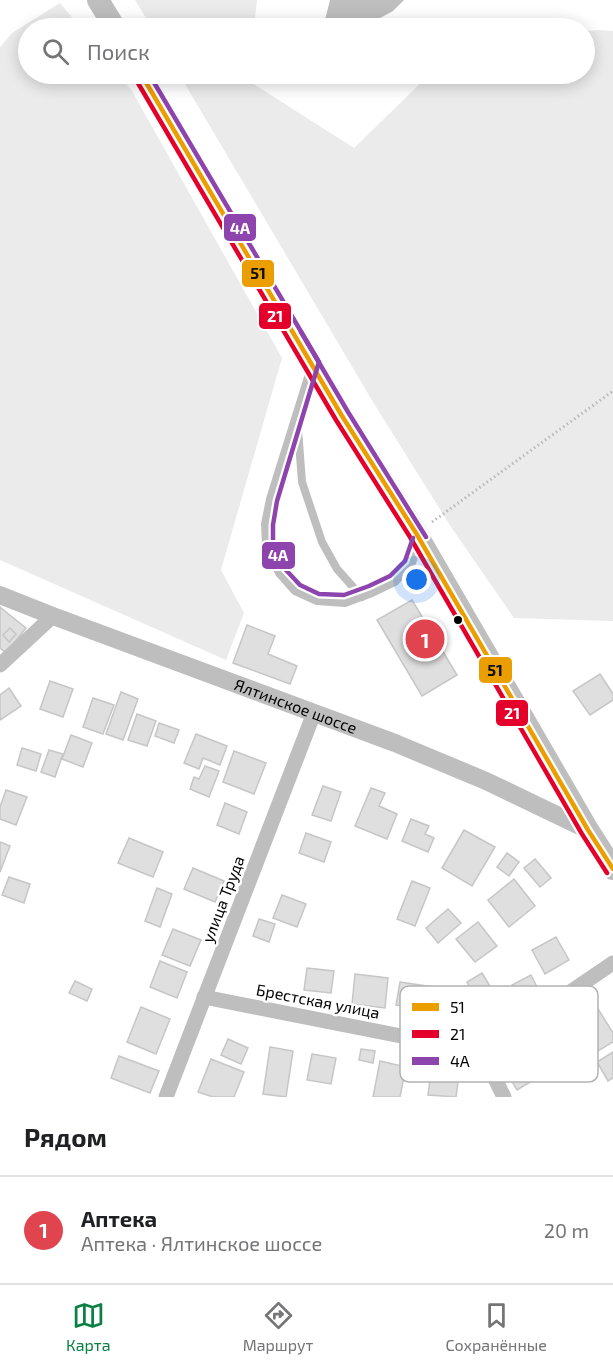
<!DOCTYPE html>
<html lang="ru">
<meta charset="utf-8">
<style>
body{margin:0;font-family:"Exo 2",sans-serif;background:#f6f6f6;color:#202124}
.you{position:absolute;left:417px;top:580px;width:21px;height:21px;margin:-15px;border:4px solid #fff;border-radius:50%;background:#1a73e8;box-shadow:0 0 0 9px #1a73e833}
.badge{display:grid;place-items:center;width:39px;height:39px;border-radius:50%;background:#0b8043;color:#fff;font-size:20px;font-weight:700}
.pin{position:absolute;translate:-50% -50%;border:3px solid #fff;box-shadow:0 2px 6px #0006}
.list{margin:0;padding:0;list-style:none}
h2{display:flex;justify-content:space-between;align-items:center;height:78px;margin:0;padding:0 24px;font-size:26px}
h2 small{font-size:20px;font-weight:400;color:#757577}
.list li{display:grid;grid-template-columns:39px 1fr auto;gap:18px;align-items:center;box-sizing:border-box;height:108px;padding:0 24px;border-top:2px solid #e0e0e0}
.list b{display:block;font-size:22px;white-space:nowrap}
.list p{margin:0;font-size:20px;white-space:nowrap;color:#757577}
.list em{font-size:20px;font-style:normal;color:#757577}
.icon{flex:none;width:33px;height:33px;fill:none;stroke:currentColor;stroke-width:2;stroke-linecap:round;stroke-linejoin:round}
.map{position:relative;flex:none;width:613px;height:1097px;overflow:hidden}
.search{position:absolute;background:#fff;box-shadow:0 3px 15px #0003;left:18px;right:18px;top:18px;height:66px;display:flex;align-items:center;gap:15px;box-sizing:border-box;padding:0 21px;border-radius:33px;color:#757577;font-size:22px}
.sheet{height:186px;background:#fff}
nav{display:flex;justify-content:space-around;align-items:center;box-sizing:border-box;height:84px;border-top:2px solid #e0e0e0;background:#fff;font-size:16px;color:#757577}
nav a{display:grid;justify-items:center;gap:3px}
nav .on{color:#0b8043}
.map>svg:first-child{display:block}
.green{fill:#ebebeb}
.water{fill:#bebebe}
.building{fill:#dfdfdf;stroke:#c6c6c6;stroke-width:1.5}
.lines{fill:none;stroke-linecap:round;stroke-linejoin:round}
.path{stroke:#b9b9b9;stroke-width:3;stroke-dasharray:1.5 3;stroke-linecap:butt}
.service{stroke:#bebebe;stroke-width:8}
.minor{stroke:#bebebe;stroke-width:15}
.tertiary{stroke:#bebebe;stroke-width:18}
.primary{stroke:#bebebe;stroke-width:22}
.bus-1-casing{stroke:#fff;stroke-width:9}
.bus-2-casing{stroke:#fff;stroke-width:9}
.bus-3-casing{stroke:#fff;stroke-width:9}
.bus-1{stroke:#eb9e00;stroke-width:4.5}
.bus-2{stroke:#e4002b;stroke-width:4.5}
.bus-3{stroke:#8e44ad;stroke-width:4.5}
.bus-dot{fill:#000;stroke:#fff;stroke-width:2}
.labels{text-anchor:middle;stroke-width:5;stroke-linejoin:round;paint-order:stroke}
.street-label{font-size:16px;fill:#000;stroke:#fff}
.key{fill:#fff;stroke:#b2b2b2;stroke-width:1.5}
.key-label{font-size:16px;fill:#000}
.line-badge{stroke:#fff;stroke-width:2}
.badge-label{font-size:16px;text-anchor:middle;font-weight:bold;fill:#fff}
.pale-badge-label{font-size:16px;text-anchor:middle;font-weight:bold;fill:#111}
</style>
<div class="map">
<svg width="613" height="1097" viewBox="0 0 613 1097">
<rect width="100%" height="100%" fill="#fff"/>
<g class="green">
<path d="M135,0H257L254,28H152Z"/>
<path d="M60,3L81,28H28V74H118L132,91L282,358L221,570L244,613L226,660L0,560V47L12,33Z"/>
<path d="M599,30L613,31V621L514,618L451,527L373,402L179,74H250L249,81L354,148L430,74H584L585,31Z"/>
</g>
<path class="water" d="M330,0H404L393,11L362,28H323Z"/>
<g class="building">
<path d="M412,600L457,675L422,696L377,620Z"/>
<path d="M0,607L26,628L6,653L0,648Z"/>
<path d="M247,625L275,636L268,654L297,666L290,684L233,663Z"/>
<path d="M10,628L16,634L9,642L3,635Z"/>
<path d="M600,674L613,694V700L590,715L573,691Z"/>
<path d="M50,681L73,689L63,717L40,709Z"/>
<path d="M9,688L21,706L0,720V695Z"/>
<path d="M121,692L138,699L123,740L106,734Z"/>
<path d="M93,698L114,705L103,734L83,727Z"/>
<path d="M137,714L156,721L147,746L128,740Z"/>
<path d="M159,723L179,730L174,743L155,736Z"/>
<path d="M196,734L227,746L220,765L203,758L199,769L184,763Z"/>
<path d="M71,735L92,743L83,767L62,759Z"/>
<path d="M22,748L41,754L36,771L17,765Z"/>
<path d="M49,750L63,754L55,777L41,772Z"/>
<path d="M234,751L266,763L254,794L223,782Z"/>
<path d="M205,766L219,771L209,797L190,789L194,777L199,779Z"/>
<path d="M323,786L341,792L331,821L312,815Z"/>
<path d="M371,788L385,793L379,806L397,814L387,839L355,826Z"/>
<path d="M6,790L27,797L16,825L0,819V807Z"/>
<path d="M225,803L247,812L239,834L217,825Z"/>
<path d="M411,819L429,826L425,834L434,838L428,852L402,841Z"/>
<path d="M464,830L495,847L472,886L442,868Z"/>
<path d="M306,833L331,842L324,862L299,853Z"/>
<path d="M129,838L163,852L153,877L118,863Z"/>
<path d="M0,842L10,846L0,872Z"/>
<path d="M507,853L519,862L509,876L497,867Z"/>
<path d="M535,859L551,878L540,887L524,868Z"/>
<path d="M193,868L224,881L215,902L184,889Z"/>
<path d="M9,877L30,884L24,903L2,895Z"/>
<path d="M514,879L535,906L509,927L488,900Z"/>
<path d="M412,881L430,888L415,926L397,919Z"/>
<path d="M157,888L172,894L160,927L145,921Z"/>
<path d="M282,895L306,904L297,927L273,918Z"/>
<path d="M448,909L461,923L438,943L426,928Z"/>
<path d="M259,919L275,924L269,942L253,936Z"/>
<path d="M478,922L497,946L475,962L456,939Z"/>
<path d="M173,929L201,940L190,966L162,955Z"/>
<path d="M556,937L569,960L545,974L532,950Z"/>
<path d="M160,961L187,972L177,998L150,987Z"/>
<path d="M307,968L334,971L331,993L304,990Z"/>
<path d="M482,973L505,1011L490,1021L483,1009L470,1016L458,996L470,988L467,982Z"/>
<path d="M355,974L388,978L385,1008L352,1004Z"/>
<path d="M531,975L539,991L521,1001L512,985Z"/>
<path d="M75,981L92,989L87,1001L69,993Z"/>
<path d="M400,982L440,988L436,1011L396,1005Z"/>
<path d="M592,999L613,1033V1042L573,1066L548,1026Z"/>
<path d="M141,1007L170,1019L156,1054L127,1042Z"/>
<path d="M228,1039L248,1048L241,1064L221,1055Z"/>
<path d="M270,1047L293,1051L286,1097L263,1094Z"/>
<path d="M361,1049L375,1051L373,1063L359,1060Z"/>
<path d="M534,1050L547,1072L517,1090L504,1068Z"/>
<path d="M613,1052V1078L608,1081L597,1062Z"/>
<path d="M312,1054L336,1058L331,1084L307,1080Z"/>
<path d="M119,1056L159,1071L150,1093L111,1078Z"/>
<path d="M211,1059L244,1072L234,1097H213L198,1092Z"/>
<path d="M380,1061L406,1067L400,1097H373Z"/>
<path d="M431,1072L459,1075L456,1097L428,1095Z"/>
</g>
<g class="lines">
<path class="path" d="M432,522L613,391"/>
<g class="service">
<path d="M310,371L270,499L265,524L266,546L279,573L295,591L317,601L345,603L372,593L395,582L411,565L419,544"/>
<path d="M297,416L302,482L322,542L337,569L362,597"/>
</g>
<g class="minor">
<path d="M0,665L53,616"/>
<path d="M204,997L482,1052L613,963"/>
<path d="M482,1052L504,1097"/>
<path d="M166,1097L314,713"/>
</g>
<path class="tertiary" id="s1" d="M0,595L53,616L395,743L486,781L588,830"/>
<g class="primary">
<path d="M98,0L115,28"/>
<path d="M141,74L342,416L416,533L588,830L613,869"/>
</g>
<defs>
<path id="bus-1" d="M141,74L342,416L416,533L588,830L613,869"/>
<path id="bus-2" d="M135,78L336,420L410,537L582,834L607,873"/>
<g id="bus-3">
<path d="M149,74L319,362L277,501L273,525V544L285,569L300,585L319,594L344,595L369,586L390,576L405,561L413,538"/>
<path d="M301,332L348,412L426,537"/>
</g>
</defs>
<use href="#bus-1" class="bus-1-casing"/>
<use href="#bus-2" class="bus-2-casing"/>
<use href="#bus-3" class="bus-3-casing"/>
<use href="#bus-1" class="bus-1"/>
<use href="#bus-2" class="bus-2"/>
<use href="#bus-3" class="bus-3"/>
</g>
<circle class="bus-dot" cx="458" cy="620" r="5"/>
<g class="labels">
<g class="street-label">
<text dy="6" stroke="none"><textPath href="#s1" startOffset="316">Ялтинское шоссе</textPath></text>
<text transform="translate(223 899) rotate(-69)" y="6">улица Труда</text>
<text transform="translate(318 1001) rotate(11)" y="6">Брестская улица</text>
</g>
</g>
<rect x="400" y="986" width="198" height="96" rx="9" class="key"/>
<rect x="412" y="1003" width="27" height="8" fill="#eb9e00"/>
<rect x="412" y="1030" width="27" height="8" fill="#e4002b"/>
<rect x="412" y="1057" width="27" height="8" fill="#8e44ad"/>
<g class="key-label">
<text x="450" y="1013">51</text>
<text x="450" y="1040">21</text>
<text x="450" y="1067">4А</text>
</g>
<g class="line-badge">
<rect x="223" y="213" width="34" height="29" rx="6" fill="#8e44ad"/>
<rect x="241" y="259" width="34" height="29" rx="6" fill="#eb9e00"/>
<rect x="258" y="302" width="34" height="28" rx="6" fill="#e4002b"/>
<rect x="261" y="541" width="35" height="29" rx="6" fill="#8e44ad"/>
<rect x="478" y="656" width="35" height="28" rx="6" fill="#eb9e00"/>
<rect x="495" y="699" width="34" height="28" rx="6" fill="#e4002b"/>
</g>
<g class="badge-label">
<text x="240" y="234">4А</text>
<text x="275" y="322">21</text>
<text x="278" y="561">4А</text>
<text x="512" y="719">21</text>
</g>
<g class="pale-badge-label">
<text x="258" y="279">51</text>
<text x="495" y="676">51</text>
</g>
</svg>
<div class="you"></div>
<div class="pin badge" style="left:425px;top:639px;background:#e0444e">1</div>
<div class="search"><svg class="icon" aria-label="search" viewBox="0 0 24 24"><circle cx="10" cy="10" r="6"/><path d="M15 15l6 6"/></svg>Поиск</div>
</div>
<section class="sheet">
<h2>Рядом<small></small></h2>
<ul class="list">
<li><span class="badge" style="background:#e0444e">1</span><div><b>Аптека</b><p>Аптека · Ялтинское шоссе</p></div><em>20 m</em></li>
</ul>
</section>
<nav>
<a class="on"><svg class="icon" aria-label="map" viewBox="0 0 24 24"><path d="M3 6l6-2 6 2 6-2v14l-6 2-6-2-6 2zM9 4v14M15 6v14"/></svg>Карта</a>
<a><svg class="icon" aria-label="directions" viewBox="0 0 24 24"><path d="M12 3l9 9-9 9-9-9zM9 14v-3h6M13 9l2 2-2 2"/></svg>Маршрут</a>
<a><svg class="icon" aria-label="saved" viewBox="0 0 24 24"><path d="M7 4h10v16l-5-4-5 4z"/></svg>Сохранённые</a>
</nav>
